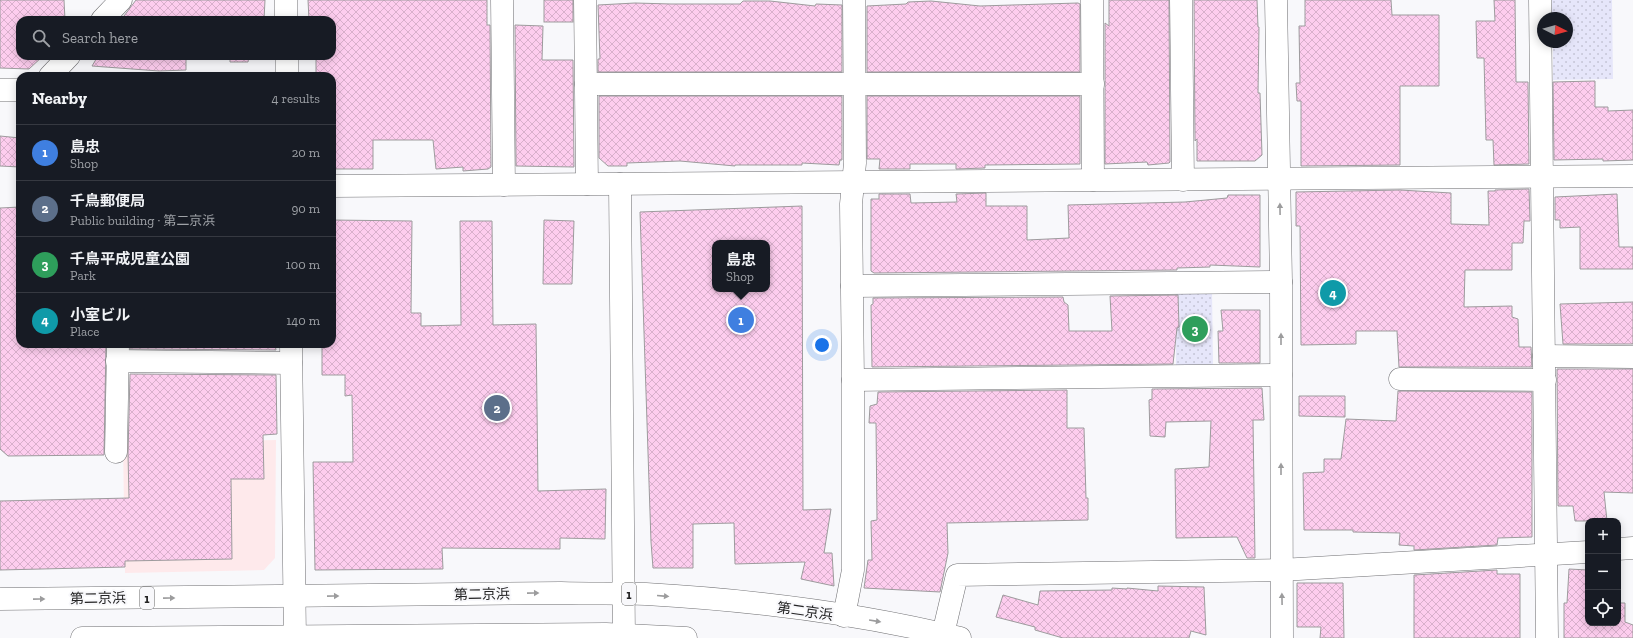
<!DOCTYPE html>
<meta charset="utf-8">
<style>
body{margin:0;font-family:"Zilla Slab","Noto Sans JP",serif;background:#242831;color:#f1f3f6}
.controls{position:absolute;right:12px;bottom:12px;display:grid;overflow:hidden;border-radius:8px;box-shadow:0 2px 10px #0003}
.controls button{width:36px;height:36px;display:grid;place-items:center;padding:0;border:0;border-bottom:1px solid #363941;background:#171b24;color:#f1f3f6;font:20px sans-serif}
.compass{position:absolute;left:1537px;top:12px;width:36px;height:36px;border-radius:50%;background:#171b24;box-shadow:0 2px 10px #0003;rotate:95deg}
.you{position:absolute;left:822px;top:345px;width:14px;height:14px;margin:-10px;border:3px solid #fff;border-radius:50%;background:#1a73e8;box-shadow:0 0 0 6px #1a73e833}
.badge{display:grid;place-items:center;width:26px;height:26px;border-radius:50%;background:#1a73e8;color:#fff;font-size:13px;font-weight:700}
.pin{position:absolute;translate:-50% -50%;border:2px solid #fff;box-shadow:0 1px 4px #0006}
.popup{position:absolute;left:712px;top:240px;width:58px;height:52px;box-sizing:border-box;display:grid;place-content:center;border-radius:8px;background:#171b24;filter:drop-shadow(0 1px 3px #0005);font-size:13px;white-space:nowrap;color:#9ea1a6}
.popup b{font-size:15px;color:#f1f3f6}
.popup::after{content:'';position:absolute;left:50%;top:100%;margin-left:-8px;border:8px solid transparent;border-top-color:#171b24}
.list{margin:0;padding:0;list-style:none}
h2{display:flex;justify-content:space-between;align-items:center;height:52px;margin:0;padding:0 16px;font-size:17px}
h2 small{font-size:13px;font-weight:400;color:#9ea1a6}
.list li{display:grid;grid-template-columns:26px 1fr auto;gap:12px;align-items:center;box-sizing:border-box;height:56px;padding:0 16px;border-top:1px solid #363941}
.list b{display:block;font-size:15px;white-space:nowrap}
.list p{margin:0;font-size:13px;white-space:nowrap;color:#9ea1a6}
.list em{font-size:13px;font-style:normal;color:#9ea1a6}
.icon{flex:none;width:22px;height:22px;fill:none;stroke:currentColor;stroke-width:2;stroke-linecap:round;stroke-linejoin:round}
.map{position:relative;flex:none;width:1633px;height:638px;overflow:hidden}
.search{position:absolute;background:#171b24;box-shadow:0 2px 10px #0003;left:16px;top:16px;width:320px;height:44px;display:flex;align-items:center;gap:10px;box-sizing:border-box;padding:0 14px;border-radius:12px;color:#9ea1a6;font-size:15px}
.panel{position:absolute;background:#171b24;box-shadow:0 2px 10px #0003;left:16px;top:72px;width:320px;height:276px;border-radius:12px}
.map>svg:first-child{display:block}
.medical{fill:#fee9eb}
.park{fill:url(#park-dots)}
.building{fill:url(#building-cross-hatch);stroke:#9d9b9d;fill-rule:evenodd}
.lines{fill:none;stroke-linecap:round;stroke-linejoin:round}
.minor-casing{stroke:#707073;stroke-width:23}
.highway-casing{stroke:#707073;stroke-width:23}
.minor{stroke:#fff;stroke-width:22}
.highway{stroke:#fff;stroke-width:22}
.oneway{fill:#9c9c9d}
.labels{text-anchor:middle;stroke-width:4;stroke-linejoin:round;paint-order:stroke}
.shield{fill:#f8f8fb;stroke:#646465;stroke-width:1}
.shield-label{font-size:13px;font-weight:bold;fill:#242425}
.street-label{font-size:14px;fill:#242425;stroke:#f8f8fb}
</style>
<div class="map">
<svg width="1633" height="638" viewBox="0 0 1633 638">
<defs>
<pattern id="park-dots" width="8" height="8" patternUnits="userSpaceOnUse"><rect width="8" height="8" fill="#e6e6fa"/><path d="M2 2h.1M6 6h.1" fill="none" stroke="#c5c5d6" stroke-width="1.8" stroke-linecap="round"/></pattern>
<pattern id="building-cross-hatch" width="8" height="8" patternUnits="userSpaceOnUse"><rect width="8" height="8" fill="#fdcdee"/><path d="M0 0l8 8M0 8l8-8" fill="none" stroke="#d9b0cc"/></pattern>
</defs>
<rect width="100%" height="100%" fill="#f8f8fb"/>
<path class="medical" d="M276,440L275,558L264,570L125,573L123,443Z"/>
<g class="park">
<path d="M1552,0H1612L1613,79L1553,80V42H1567V18H1552Z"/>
<path d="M1176,290H1212L1213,368L1176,369Z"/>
</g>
<g class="building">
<path d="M0,0H64L65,20H20V56H43L29,69L0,68Z"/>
<path d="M136,0H265L264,20H121Z"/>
<path d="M308,0H487V25H490L491,167L488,169L463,171V167L436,169L433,140H373V169H332V76H316V56H332V20H309Z"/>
<rect x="544" y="0" width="29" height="22"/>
<path d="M1109,0H1169L1170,162L1169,163L1148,165L1147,162L1105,164V23L1109,26Z"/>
<path d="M1194,0H1257L1258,27H1259L1258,93H1260L1262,155L1255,161H1197V139L1195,141Z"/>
<path d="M1305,0H1391L1392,15H1439V86H1400V165L1301,166V101H1297L1296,83H1300L1299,26H1305Z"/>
<path d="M1494,0H1515L1516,82H1528L1529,164L1494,165L1493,140H1486L1484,58H1477L1476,21H1495Z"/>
<path d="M743,1H770L815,6L816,4L842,5V72H598V59H600L598,5L635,3L671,4H740Z"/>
<path d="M931,1L980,6L1078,3L1080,4V72H867V6L906,4L908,2Z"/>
<path d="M515,25L543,26L542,60H573L574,167L516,166Z"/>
<path d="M98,56H186V70L159,71L92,66Z"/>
<path d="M230,56H249L248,62H230Z"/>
<path d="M1595,81V107H1608V111L1633,110V160L1603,161V159L1554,160L1553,82Z"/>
<path d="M599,96H842V160H840L839,165L802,163V165H735V166L680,161L627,163V166H608L599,158Z"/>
<path d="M867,96H1080V164L985,165V168L956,169V164H910V169H879L880,159H867Z"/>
<path d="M0,136L20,138V167L0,166Z"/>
<path d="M1529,189L1530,221H1524L1523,243H1512V270H1465L1464,307L1512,306V317L1518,319L1519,347H1531L1532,367H1399L1397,331H1356V344L1301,345L1300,226H1296V192L1400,190L1451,193V224L1489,225L1488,191H1495V190Z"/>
<path d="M986,193V206H1027V240L1069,238L1068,205L1185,202L1227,198L1228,195H1260V267L1210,265V267L1177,268V270L874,273L871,271V199H879V194H910L911,203L957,202L956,194Z"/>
<path d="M1617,194L1619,247H1633V269H1580V227L1560,228V220H1555V197Z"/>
<path d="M802,206L803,510L831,509L824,553H832L834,586L801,579L805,562L735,564L734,523L693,524V568H653L651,542L640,212ZM715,243H767V289H715Z"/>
<path d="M20,207V344H106L104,455L8,456L0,449V208Z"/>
<path d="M332,220L412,221L411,313H421V326L461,325L460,221H492L493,325L536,324L538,491L606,489L605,539L560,538V549L442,548L443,569L315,570L313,462H353L352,395L345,396V375H322V344H332Z"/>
<path d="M544,220L574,221L572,284H543Z"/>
<path d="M1178,295L1179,327L1177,328L1173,364L872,367L871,305L873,304V298L1063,297L1064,302L1068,305L1069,331H1112L1110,296Z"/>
<path d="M1633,302V344H1563L1560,304Z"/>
<path d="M1221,310H1260V363H1219L1218,331H1223Z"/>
<path d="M130,344H275L276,350L130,349Z"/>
<path d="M1557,369H1633V493L1604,492L1607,521H1575L1573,506H1558Z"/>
<path d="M130,374L276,375L277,434L263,435L264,479H231L232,559L125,561V567L0,570V501L129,498L128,454Z"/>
<path d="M1262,388L1264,420H1253L1255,558H1247L1237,537L1176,538L1175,469L1209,467L1211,421L1166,422L1165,437L1150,436L1149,400L1152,399V389Z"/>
<path d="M1067,390V428H1084L1086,498H1088V520L947,523L948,553L940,592L864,588L868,560H872L871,521L877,520L876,423H869L870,406L877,404L878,392Z"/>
<path d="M1398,391L1532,392V537L1498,538L1497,545L1414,550V546L1399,545L1400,533L1353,532V530H1304L1303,473L1324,472V459H1341L1346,419L1396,421Z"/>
<path d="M1299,396H1345V417L1299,416Z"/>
<path d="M1569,569L1588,570V623H1618V603H1625V622L1633,625V638H1564V603H1567Z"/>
<path d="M1497,570V574H1520V638H1414V575Z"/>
<path d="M1297,583H1343L1344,638H1320L1321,627H1297Z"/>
<path d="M1158,586L1204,587L1206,635L1191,631L1189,638H1063L1035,630V627L996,617L1003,595L1038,605L1040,591L1112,590V588L1127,589V588L1158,591Z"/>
</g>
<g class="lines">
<defs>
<g id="minor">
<path d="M286,0V20"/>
<path d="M502,0L504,185"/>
<path d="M585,0L587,184"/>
<path d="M1092,0L1093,180"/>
<path d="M1181,0L1183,180"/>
<path d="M1276,0L1281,282L1282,638"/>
<path d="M1540,0L1547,638"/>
<path d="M102,20L121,0"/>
<path d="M287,56V76"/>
<path d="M50,76L69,56"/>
<path d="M586,84H1093"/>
<path d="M0,90H20"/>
<path d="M620,184L624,638"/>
<path d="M332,186L1633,176"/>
<path d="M852,286L1281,282"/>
<path d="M291,344L295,638"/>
<path d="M1544,356L1633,357"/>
<path d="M117,361L291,363"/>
<path d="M1400,379L1545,380"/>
<path d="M853,380L1281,375"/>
<path d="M116,452L118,344"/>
<path d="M1618,549L1633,548"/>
<path d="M844,616L853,570V380L851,204L855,163L854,0"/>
<path d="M943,634L957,575L1281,570L1588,552"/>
</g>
<g id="highway">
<path d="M0,599L561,593C589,594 617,593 646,594C750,600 858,613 960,638"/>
<path d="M82,638L606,634L686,638"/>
</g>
</defs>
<use href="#minor" class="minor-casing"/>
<use href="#highway" class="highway-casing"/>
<use href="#minor" class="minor"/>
<use href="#highway" class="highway"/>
</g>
<defs><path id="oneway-solid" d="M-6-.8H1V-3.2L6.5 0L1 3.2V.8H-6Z"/></defs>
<g class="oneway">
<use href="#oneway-solid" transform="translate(1280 209) rotate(-91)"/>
<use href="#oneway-solid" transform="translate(1281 339) rotate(-90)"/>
<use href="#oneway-solid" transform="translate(1281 469) rotate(-90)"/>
<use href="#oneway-solid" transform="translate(533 593) rotate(-1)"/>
<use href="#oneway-solid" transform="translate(333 596) rotate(-1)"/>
<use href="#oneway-solid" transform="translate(663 596) rotate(5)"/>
<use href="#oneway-solid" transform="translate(169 598) rotate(-1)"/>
<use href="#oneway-solid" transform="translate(39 599) rotate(-1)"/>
<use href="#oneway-solid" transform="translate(1282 599) rotate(-91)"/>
<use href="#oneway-solid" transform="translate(875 621) rotate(9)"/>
</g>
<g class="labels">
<g class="shield">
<rect x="622" y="583" width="14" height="22" rx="3"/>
<rect x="140" y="587" width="14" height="22" rx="3"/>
</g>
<g class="shield-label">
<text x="629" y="599">1</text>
<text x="147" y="603">1</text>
</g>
<g class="street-label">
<text transform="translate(482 594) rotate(-1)" y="5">第二京浜</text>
<text transform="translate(98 598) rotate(-1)" y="5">第二京浜</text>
<text transform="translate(805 611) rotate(8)" y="5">第二京浜</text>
</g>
</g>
</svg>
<div class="controls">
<button>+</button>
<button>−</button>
<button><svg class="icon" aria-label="locate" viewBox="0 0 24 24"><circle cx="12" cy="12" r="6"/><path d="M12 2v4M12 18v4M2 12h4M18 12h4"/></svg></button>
</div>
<svg class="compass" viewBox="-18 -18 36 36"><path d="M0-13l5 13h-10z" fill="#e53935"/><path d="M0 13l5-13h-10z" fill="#9ea1a6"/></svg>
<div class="you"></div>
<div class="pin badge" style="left:741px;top:320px;background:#3f7fe0">1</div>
<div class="popup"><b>島忠</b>Shop</div>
<div class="pin badge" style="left:497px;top:408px;background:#5c6f8a">2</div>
<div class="pin badge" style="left:1195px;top:329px;background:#2e9e5b">3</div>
<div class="pin badge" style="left:1333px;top:293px;background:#0f9aa8">4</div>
<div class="search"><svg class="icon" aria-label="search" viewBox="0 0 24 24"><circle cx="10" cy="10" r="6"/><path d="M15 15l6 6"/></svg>Search here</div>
<section class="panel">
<h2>Nearby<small>4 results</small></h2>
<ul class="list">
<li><span class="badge" style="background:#3f7fe0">1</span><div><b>島忠</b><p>Shop</p></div><em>20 m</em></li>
<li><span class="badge" style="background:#5c6f8a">2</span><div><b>千鳥郵便局</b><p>Public building · 第二京浜</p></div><em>90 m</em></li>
<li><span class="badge" style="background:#2e9e5b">3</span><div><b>千鳥平成児童公園</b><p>Park</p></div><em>100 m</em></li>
<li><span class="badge" style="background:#0f9aa8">4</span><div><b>小室ビル</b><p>Place</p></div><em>140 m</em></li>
</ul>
</section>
</div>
